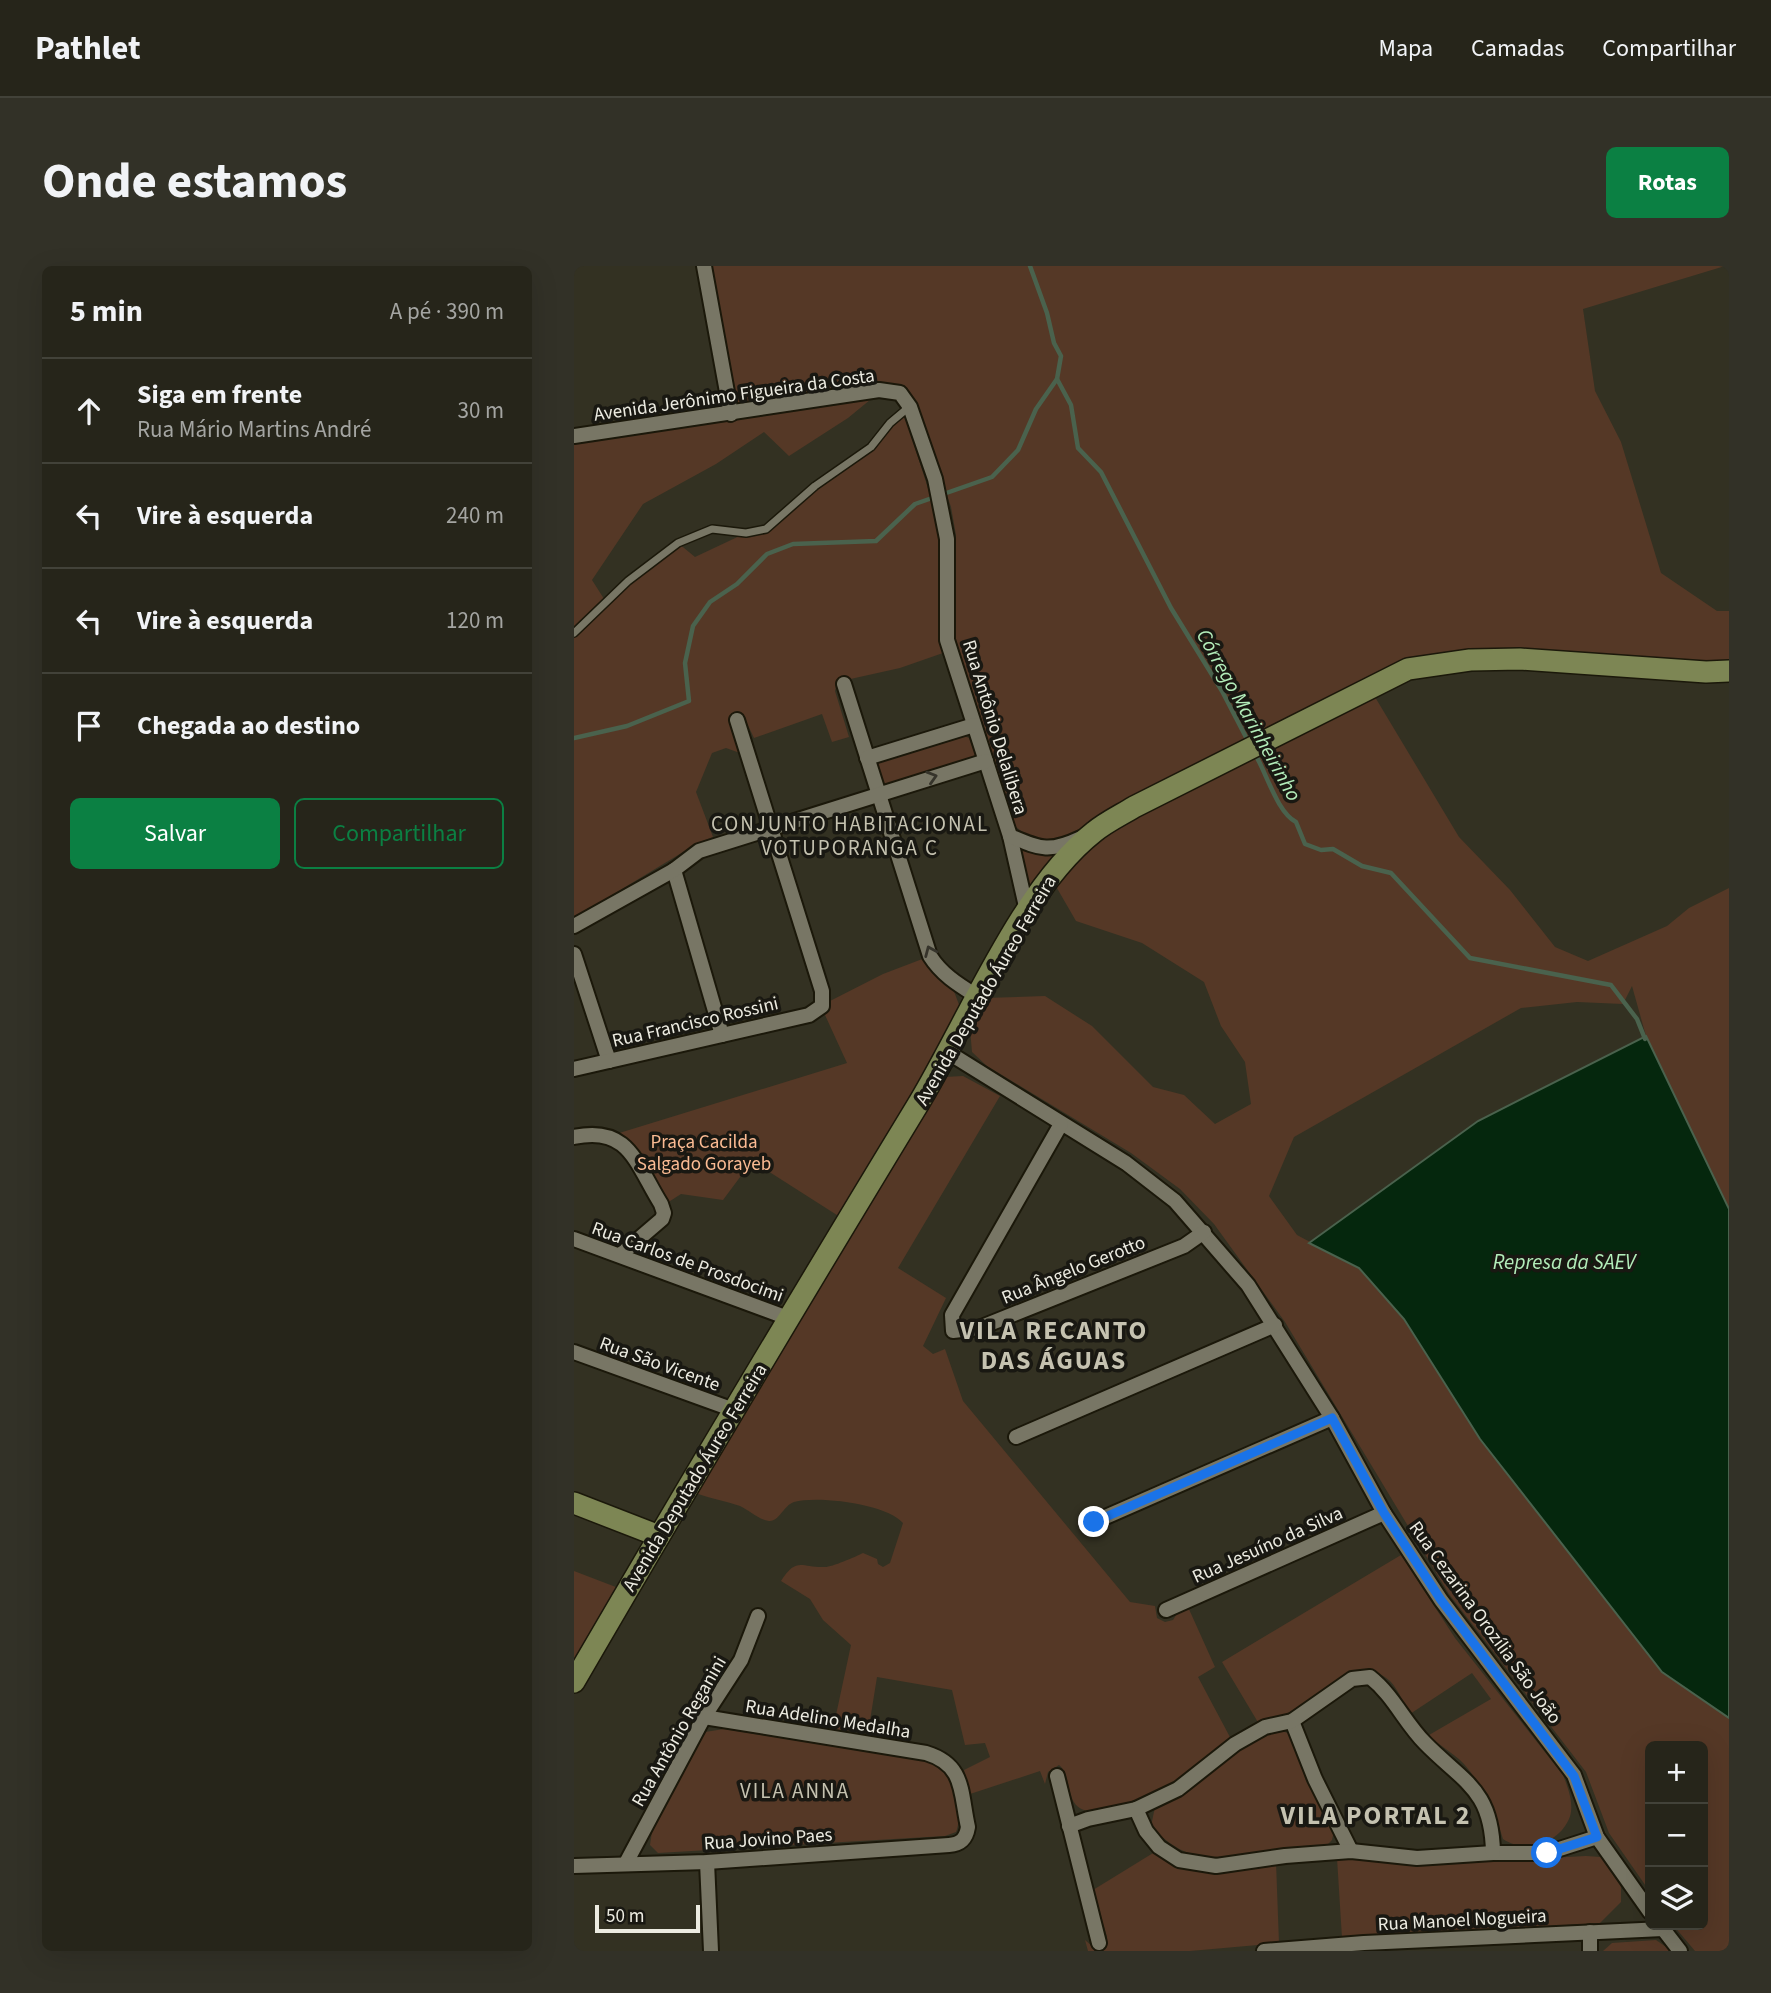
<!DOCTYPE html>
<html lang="pt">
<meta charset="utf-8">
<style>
body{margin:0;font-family:"Source Sans 3",sans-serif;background:#323127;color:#f1f3f6}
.controls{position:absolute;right:21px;bottom:21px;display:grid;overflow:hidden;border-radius:10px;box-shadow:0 7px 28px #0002}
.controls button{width:63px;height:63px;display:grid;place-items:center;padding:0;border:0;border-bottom:2px solid #424239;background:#26251a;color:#f1f3f6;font:35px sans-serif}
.scale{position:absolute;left:21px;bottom:18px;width:105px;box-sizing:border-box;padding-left:7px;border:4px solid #ecebe1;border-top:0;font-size:19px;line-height:24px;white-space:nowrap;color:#ecebe1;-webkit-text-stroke:5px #191812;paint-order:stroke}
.stop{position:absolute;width:21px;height:21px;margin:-16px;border:5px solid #1a73e8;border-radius:50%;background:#fff}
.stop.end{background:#1a73e8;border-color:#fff;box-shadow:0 2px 7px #0008}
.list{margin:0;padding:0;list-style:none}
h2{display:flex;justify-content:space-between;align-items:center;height:91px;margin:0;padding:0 28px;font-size:30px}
h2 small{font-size:23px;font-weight:400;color:#a4a5a2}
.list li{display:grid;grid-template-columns:46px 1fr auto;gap:21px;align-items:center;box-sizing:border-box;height:105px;padding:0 28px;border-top:2px solid #424239}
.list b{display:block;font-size:26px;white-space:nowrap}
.list p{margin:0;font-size:23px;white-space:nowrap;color:#a4a5a2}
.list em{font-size:23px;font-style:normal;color:#a4a5a2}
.actions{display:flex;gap:14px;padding:21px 28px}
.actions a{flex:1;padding:16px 0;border:2px solid #0b8043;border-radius:10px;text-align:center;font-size:24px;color:#0b8043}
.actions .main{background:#0b8043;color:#fff}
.icon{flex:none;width:38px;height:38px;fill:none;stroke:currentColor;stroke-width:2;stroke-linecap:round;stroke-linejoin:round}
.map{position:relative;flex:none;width:1155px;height:1685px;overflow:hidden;border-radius:10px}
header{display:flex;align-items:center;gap:42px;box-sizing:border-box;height:98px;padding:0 35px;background:#26251a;border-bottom:2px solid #424239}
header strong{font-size:33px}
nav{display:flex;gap:38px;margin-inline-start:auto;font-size:24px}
.intro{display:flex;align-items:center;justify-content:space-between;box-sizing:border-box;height:168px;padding:0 42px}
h1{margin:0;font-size:49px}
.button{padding:18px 32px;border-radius:10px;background:#0b8043;color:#fff;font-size:24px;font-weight:700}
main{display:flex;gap:42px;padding:0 42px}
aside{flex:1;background:#26251a;border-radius:10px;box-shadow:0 7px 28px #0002}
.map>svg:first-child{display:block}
.green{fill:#553826}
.water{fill:#05270d;stroke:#4a624d;stroke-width:2}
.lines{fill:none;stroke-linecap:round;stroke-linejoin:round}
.stream{stroke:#4a624d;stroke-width:4.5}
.lane-casing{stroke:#1b180a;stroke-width:10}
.street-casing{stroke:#1b180a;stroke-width:18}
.secondary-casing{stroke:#1b180a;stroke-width:24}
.lane{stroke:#787665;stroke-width:7}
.street{stroke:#787665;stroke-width:14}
.secondary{stroke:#7d8654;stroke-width:21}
.oneway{stroke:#36342b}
.route{stroke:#1a73e8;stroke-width:9}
.labels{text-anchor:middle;stroke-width:7;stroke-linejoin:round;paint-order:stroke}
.street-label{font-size:19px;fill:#ecebe1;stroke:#191812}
.park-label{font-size:19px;fill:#fbbb93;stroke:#191812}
.water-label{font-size:21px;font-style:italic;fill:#b3edba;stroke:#191812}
.neighbourhood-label{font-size:21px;letter-spacing:2px;fill:#c5c2b0;stroke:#191812}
.district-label{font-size:26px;font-weight:bold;letter-spacing:2px;fill:#c5c2b0;stroke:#191812}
</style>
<header>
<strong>Pathlet</strong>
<nav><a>Mapa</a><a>Camadas</a><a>Compartilhar</a></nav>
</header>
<div class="intro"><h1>Onde estamos</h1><a class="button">Rotas</a></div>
<main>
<aside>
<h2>5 min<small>A pé · 390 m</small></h2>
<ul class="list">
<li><svg class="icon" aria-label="ahead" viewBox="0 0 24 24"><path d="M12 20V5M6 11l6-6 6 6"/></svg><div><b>Siga em frente</b><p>Rua Mário Martins André</p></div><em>30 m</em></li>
<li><svg class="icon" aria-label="left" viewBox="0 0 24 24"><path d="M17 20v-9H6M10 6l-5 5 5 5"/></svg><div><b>Vire à esquerda</b></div><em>240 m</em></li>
<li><svg class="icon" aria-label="left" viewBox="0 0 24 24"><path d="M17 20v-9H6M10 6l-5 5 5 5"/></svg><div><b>Vire à esquerda</b></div><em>120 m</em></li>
<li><svg class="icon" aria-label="arrive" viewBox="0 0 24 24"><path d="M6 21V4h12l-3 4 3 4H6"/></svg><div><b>Chegada ao destino</b></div></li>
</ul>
<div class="actions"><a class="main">Salvar</a><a>Compartilhar</a></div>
</aside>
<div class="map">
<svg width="1155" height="1685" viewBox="0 0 1155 1685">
<rect width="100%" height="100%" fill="#333122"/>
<g class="green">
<path d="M138,0H1151L1009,43L1021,125L1047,176L1087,307L1143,345H1155V397L815,405L701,457L661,482L493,571C471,577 460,575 442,561L381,371L382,269L377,241L342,137L328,123L168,140L161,133Z"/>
<path d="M302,129L274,152L215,190L190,166L142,198L69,238L18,314L32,336L104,277L121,291L172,267L192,263L215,241L275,199L330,146C342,191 361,232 367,280C371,315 360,354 369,387L326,402L263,416L261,425L275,471L258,476L248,448L180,472L168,447L158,451L157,459L166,487L152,482L138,487L122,526L139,571L124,577L0,652V177Z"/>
<path d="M798,426L885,571L936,624L981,681L1014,695L1093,660L1115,642L1155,622V943L1072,770L1058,720L1049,738L1003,736L947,742L720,871L695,930L723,969L785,1002L830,1053L906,1173L1088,1406L1155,1452V1685H1121L1099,1659H1129V1480H1076V1626L1035,1567L1012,1506L875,1328L711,1056L640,958L606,923L557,887L413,800L398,786L396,763L410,732L471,730L518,760L579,821L610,829L641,858L677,838L671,796L647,760L630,716L568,677L502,655L480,617L523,571Z"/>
<path d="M388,469L395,472L401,488L399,493L311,519L306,517L301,500L303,496Z"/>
<path d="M448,583L464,589H482L453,629L446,591Z"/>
<path d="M351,692L378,720L387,744L266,951L178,895L149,934L107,928L93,937L55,876L42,868L273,797L251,749L256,735L309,708Z"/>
<path d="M389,810L426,830L324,1002L372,1032L349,1080L359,1088L371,1083L389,1135L556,1336L581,1340L583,1352L591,1356L599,1354L604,1346L614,1341L641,1401L624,1411L657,1473C639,1488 622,1505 603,1518C588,1527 526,1549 510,1544C490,1537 499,1510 485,1499L474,1506L471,1518L466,1505L396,1528L390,1504L416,1491L411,1477L391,1479L378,1424L303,1411L294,1467L259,1463L277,1379L249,1354L236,1333L207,1315C223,1290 227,1302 251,1301C258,1301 281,1291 289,1287L303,1293L304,1298L309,1301L316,1297L329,1257C314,1238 243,1229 220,1236C210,1239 205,1256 195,1255C185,1254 175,1244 166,1240C152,1235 138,1233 124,1228L123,1224L371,811Z"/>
<path d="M827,1289L881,1372L989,1509C994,1522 1001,1539 995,1553C984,1578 951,1588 929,1573C921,1546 909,1520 890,1498C880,1487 865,1480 855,1469L917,1433L898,1407L836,1448C830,1438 824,1423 816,1415C781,1384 746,1431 716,1446C707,1451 695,1453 685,1458L648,1396Z"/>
<path d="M0,1305L47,1323L0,1404Z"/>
<path d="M150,1463L363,1497C377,1509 390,1549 382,1566L371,1570L84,1587L76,1579L80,1552L131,1466Z"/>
<path d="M704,1464L717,1468L732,1515L760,1565L758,1574L751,1581C687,1590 626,1615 577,1560L581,1541C610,1521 671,1468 704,1464Z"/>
<path d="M584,1584L604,1597L702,1596L705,1677L616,1685H514L511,1674L519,1681L530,1680L533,1671L519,1624Z"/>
<path d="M1012,1590L1027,1591L1047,1621V1636L1026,1657L768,1672L763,1592L846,1599Z"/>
<path d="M1082,1674L1098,1685H1029L1038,1677Z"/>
</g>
<path class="water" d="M1072,770L1155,943V1452L1088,1406L906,1173L830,1053L785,1002L735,977L904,855Z"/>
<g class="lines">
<g class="stream">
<path d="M456,0L473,47L480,77L487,90L483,113L497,139L504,182L527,206L597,342L648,425L675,477"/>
<path d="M0,472L53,460L115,435L111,397L119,360L136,336L163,318L193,288L219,278L302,275L341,238L418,211L444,184L462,143L483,113"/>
<path d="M681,488C693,508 703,546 722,556L731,578L747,584L759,583L788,600L817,607L896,692L1037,719L1063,753L1071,773"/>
</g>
<defs>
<path id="lane" d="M0,367L54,315L104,277L138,263L172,267L192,263L241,220L297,181L316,157L335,141"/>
<g id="street">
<path d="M130,0L157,148"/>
<path d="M0,170L305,124L326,127L336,141L361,213L373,273V374L436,570L453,645"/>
<path d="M270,418L356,690C368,709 385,719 404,731"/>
<path d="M293,492L400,459"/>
<path d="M436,570C467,583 475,587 507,572"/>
<path d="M100,604L148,769"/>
<path d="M0,660L100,604L125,585L412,495"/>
<path d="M0,688L35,795"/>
<path d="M375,787L552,897L601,935L674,1019L758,1152L810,1247L867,1334L1000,1509L1023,1571L1076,1646"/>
<path d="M0,803L235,749L248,740V725L163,454"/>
<path d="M487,858L378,1049L379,1065L405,1062L610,980L630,966"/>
<path d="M0,871C55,859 62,898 87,938L90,947L88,953L46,989"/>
<path d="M0,973L214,1052"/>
<path d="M0,1086L160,1144"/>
<path d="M442,1171L701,1059"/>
<path d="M520,1256L758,1152"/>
<path d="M592,1344L810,1247"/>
<path d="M718,1455L741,1513L777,1585"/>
<path d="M483,1510L525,1677"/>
<path d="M562,1543L572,1565L585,1581L605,1594L642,1600L711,1590L777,1585L843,1592L919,1587H973L1023,1571"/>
<path d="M495,1560L514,1553L562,1543L604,1523L661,1478L691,1461L718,1455L778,1413L796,1411C819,1429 831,1457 851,1477C889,1516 918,1523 919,1587"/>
<path d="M133,1596L137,1685"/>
<path d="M52,1597L130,1451L167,1394L184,1350"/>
<path d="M0,1600L133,1596L375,1579C387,1578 392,1573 394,1561C386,1525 391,1499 352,1487L130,1451"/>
<path d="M1086,1659L1106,1685"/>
<path d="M690,1685L790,1677L1089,1663"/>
<path d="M1016,1685V1666"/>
</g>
<g id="secondary">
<path d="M0,1237L85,1270"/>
<path d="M0,1416C112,1223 227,1031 343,840C393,758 446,624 520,566C532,556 547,549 560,541L834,403L896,394L946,393L1132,406L1155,405"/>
</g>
</defs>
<use href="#lane" class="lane-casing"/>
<use href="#street" class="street-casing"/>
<use href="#secondary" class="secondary-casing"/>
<use href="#lane" class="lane"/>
<use href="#street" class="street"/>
<use href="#secondary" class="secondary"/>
</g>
<defs><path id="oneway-chevron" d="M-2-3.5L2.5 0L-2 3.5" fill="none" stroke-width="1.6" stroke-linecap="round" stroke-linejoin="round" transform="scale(1.75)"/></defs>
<g class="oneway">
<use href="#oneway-chevron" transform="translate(358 511) rotate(-17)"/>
<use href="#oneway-chevron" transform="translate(356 685) rotate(-113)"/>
</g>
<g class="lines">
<path class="route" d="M520,1256L758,1152L810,1247L867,1334L1000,1510L1023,1571L973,1587"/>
</g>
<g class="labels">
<g class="street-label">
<text transform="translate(160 128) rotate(-8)" y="7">Avenida Jerônimo Figueira da Costa</text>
<text transform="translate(422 461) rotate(73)" y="7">Rua Antônio Delalibera</text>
<text transform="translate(411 724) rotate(-60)" y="7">Avenida Deputado Áureo Ferreira</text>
<text transform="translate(121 755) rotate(-13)" y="7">Rua Francisco Rossini</text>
<text transform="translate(114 995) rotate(20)" y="7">Rua Carlos de Prosdocimi</text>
<text transform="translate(499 1003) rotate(-22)" y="7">Rua Ângelo Gerotto</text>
<text transform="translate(86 1097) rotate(20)" y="7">Rua São Vicente</text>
<text transform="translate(120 1211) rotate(-59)" y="7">Avenida Deputado Áureo Ferreira</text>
<text transform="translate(693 1278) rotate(-24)" y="7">Rua Jesuíno da Silva</text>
<text transform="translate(912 1356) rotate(54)" y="7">Rua Cezarina Orozília São João</text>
<text transform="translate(254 1452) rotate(9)" y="7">Rua Adelino Medalha</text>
<text transform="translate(104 1465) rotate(-60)" y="7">Rua Antônio Reganini</text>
<text transform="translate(194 1572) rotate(-4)" y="7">Rua Jovino Paes</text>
<text transform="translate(888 1653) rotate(-3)" y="7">Rua Manoel Nogueira</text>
</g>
<g class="park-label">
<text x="130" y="882">Praça Cacilda<tspan x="130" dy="22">Salgado Gorayeb</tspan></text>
</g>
<g class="water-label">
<text transform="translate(675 449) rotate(61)" y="7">Córrego Marinheirinho</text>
<text x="990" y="1003">Represa da SAEV</text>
</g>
<g class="neighbourhood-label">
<text x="276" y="565">CONJUNTO HABITACIONAL<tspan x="276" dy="24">VOTUPORANGA C</tspan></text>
<text x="221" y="1532">VILA ANNA</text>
</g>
<g class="district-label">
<text x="480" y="1073">VILA RECANTO<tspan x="480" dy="30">DAS ÁGUAS</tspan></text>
<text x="802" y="1558">VILA PORTAL 2</text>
</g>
</g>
</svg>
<div class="controls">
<button>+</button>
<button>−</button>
<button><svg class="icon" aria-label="layers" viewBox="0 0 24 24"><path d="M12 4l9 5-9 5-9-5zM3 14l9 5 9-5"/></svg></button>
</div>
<div class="scale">50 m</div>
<div class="stop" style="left:973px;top:1587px"></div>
<div class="stop end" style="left:520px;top:1256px"></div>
</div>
</main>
